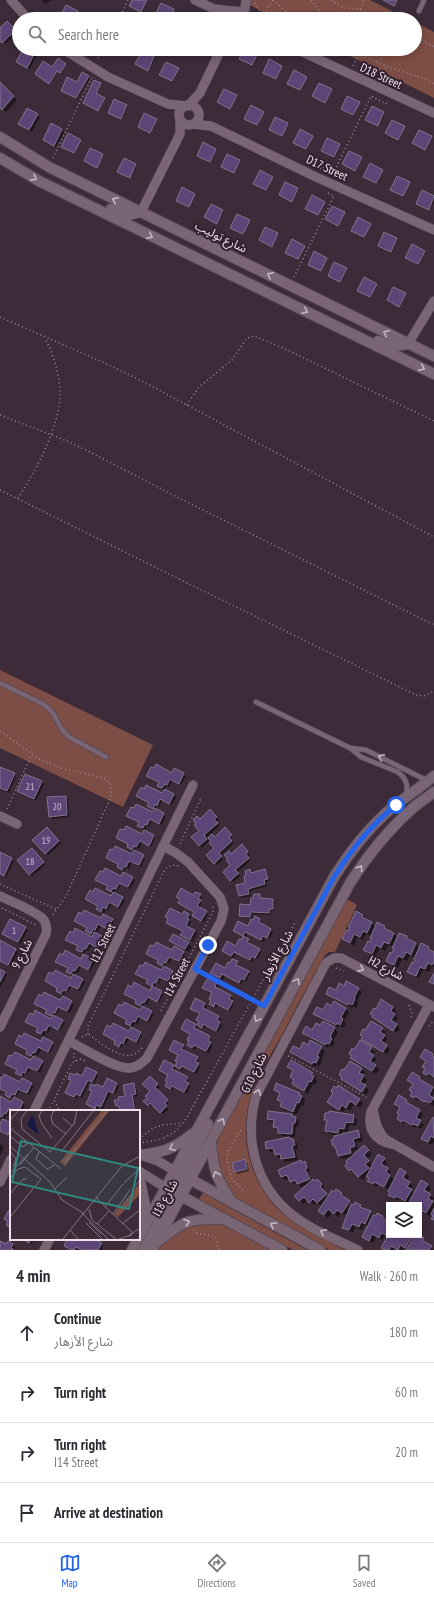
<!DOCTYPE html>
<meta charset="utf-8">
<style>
body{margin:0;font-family:"PT Sans Narrow","Noto Sans Arabic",sans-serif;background:#f2f2f3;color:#2b2b33}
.controls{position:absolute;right:12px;bottom:12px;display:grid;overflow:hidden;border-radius:0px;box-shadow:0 2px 10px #0003}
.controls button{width:36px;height:36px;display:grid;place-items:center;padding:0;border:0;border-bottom:1px solid #e1e1e2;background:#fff;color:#2b2b33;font:20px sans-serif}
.stop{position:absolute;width:12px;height:12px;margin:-9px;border:3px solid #2563eb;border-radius:50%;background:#fff}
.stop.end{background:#2563eb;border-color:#fff;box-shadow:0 1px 4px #0008}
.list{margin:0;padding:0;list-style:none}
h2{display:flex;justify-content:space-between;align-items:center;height:52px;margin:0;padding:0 16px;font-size:17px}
h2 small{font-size:13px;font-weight:400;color:#7c7c81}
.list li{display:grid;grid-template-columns:26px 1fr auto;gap:12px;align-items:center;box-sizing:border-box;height:60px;padding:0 16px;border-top:1px solid #e1e1e2}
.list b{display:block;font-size:15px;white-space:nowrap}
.list p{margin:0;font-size:13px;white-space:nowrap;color:#7c7c81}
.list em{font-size:13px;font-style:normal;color:#7c7c81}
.icon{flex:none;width:22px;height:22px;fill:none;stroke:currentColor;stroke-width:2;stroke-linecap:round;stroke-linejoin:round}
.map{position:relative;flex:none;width:434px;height:1250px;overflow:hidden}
.search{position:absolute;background:#fff;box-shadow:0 2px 10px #0003;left:12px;right:12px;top:12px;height:44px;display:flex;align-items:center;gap:10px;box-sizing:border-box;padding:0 14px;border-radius:22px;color:#7c7c81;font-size:15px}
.sheet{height:292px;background:#fff}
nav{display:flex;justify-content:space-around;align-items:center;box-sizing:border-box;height:56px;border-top:1px solid #e1e1e2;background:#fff;font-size:11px;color:#7c7c81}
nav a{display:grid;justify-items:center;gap:2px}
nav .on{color:#2563eb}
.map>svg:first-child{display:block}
.green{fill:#7d4e45}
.shadow{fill:#0007}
.building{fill:#5e4578;stroke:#7f758b}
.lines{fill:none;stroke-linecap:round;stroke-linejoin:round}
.service-casing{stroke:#584955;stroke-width:6}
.minor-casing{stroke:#584955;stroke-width:10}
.tertiary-casing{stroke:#584955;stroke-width:12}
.path{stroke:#9a8b97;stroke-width:1.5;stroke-dasharray:1 3;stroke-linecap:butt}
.service{stroke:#7a6575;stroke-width:4.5}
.minor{stroke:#7a6575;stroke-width:9}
.tertiary{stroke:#7a6575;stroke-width:10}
.oneway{stroke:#c5b6c1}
.route{stroke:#2563eb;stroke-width:5}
.labels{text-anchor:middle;stroke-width:4;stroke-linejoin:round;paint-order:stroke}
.number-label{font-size:10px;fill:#c9bace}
.street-label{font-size:12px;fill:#ede1ea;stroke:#33212f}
.inset-road{fill:none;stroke:#837480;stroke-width:1}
.view{fill:#308681;fill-opacity:0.15;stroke:#308681;stroke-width:2}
.inset-edge{fill:none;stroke:#ede1ea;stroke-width:2}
</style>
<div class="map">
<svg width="434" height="1250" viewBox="0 0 434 1250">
<rect width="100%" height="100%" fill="#3d2b39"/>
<g class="green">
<path d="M240,0H370L408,19H277Z"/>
<path d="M415,22L434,32V98L336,49H415Z"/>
<path d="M0,670L153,745L123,807L0,748Z"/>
<path d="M347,899L357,905L335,952H329L325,955C310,981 296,1008 282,1035C270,1056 255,1079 249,1103C240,1138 250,1178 274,1205C293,1226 321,1237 345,1250H329L238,1200L231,1195L224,1186L215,1151L220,1134Z"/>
<path d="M203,1193L307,1250H293L199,1199Z"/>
<path d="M219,1222L233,1227L272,1250H158L162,1243L188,1224Z"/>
</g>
<g class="shadow">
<path d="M42,0H52L45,4Z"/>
<path d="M133,0H148L142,12L131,6Z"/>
<path d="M173,10L170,19H160Z"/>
<path d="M7,22L17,33L5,44L0,39V29Z"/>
<path d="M24,49H29L37,54L30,69L20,64Z"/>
<path d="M110,49H126L122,56Z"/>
<path d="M245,49H252L259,53L253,65L241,59Z"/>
<path d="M142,52L155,59L149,71L137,65Z"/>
<path d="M58,59L66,65L61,73L58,71L50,84L36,74L52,68Z"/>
<path d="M282,67L277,79L265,74Z"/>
<path d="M178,69L173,82L161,76Z"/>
<path d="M82,73L90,78L77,99L63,91L77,83Z"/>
<path d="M306,77L301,90L289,84Z"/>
<path d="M0,84L17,100L6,112L0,107Z"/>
<path d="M100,84L96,94L105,99L99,111L84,103Z"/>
<path d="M331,90L326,103L314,97Z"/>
<path d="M236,96L231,109L219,103Z"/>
<path d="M115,100L128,107L122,119L110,113Z"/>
<path d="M359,103L354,116L343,110Z"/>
<path d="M372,107L385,114L379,126L367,120Z"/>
<path d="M263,113L258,125L246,120Z"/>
<path d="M37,114L40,117L32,132L19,124Z"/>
<path d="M145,115L157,121L151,133L140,127Z"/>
<path d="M287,124L282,137L270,130Z"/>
<path d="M52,125L64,132L56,147L44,140Z"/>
<path d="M404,127L399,140L387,134Z"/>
<path d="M312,137L307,149L295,143Z"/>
<path d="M431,137L426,150L414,144Z"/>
<path d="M80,141L75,153L63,148Z"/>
<path d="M340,145L335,158L323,152Z"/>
<path d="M216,149L211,162L199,156Z"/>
<path d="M102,155L97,168L86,162Z"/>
<path d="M361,158L356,171L344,165Z"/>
<path d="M124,159L137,166L131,178L119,172Z"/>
<path d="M240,161L235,173L223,168Z"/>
<path d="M382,171L377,183L365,178Z"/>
<path d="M272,178L267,190L255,185Z"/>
<path d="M286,183L298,190L293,202L280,195Z"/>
<path d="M409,183L404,196L392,190Z"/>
<path d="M423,192L434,197V201L430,210L418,204Z"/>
<path d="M194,194L189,207L178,201Z"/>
<path d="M324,202L319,215L307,209Z"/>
<path d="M211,205L224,212L218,224L206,218Z"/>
<path d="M344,213L339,226L327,220Z"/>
<path d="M249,221L244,234L232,228Z"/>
<path d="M370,224L365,237L353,231Z"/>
<path d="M266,228L278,235L273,247L260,240Z"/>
<path d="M385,234L397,240L392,252L380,246Z"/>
<path d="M304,246L299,259L287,253Z"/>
<path d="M327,258L322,271L310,265Z"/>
<path d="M335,263L347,270L341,282L330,276Z"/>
<path d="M376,285L371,297L359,291Z"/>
<path d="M405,294L400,307L388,300Z"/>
<path d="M0,768L16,776L9,793L0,789Z"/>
<path d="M175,770L186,776L181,785L172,780L169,787L167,785L165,790L158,785L160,783L147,776L173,774Z"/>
<path d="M26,775L44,784L36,801L18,791Z"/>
<path d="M145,790L163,794L165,790L176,797L172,805L162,801L159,807L157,806L155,810L166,816L162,825L152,820L149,827L147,825L145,830L138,825L140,823L130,818L153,814L155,810L151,808L150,803L138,796Z"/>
<path d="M65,797L68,799L69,817L52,819L50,816Z"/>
<path d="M210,811L219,820L216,822L219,826L206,838L209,841L202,848L193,838L200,831V820Z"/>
<path d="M46,828L61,843L48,855L34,840Z"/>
<path d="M225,829L233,837L231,840L234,843L220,856L223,859L217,865L208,855L215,848V838Z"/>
<path d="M124,832L142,836H153L155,838L151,847L142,842L139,849L137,847L134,852L145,858L141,867L132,862L129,869L126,867L124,872L118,867L119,865L107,858L132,856L134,852L128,847L129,845L117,838Z"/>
<path d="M242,846L250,855L247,857L250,861L237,873L240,876L233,882L224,872L232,865L231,855Z"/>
<path d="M34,851L45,865L32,876L29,874Z"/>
<path d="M0,853L14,861L6,877L0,874Z"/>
<path d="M250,870L253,873L265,870L267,872L269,881L266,882L267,886L250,891L251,896L242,898L240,896L237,886L247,883Z"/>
<path d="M124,874L135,880L130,889L121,884L118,890L116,889L114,893L125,900L120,909L111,904L108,910L106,909L104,913L99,911L98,906L86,899L112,897L114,893L107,889L108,887L96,880L122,878Z"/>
<path d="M200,895L202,897L200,901L202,903L199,908L208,914L204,922L195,918V912L181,905L179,903L180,900L178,897Z"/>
<path d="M259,895L261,899L273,900L275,902L274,911L271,910L270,915L252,914V918L243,917L240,915L251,906Z"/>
<path d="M184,913L191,917L189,920L191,922L188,928L197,933L193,942L182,935L183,932L168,923L183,916Z"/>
<path d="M83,915L101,919L112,920L114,922L110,930L101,926L97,932L95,931L94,934L105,940L101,949L92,945L88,951L86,950L84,954L78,949L79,947L67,940L74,934L92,938L93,935L89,933L88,928L76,921Z"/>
<path d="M363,915L376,927L384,926L398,938L406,937L420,948H428L434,953V967L432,966L429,972L423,970L419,978L408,971L414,965L416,960L415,958L410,955L407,961L402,959L398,968L387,961L393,954L395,949L394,947L388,945L385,951L380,948L375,957L364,950L370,943L372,939V936L366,934L363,940L358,937L354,946L347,942L343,939Z"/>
<path d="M256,918L262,922L261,924L273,932L269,939L266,937L264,942L248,933L245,938L250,942L249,944L261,952L258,959L254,957L252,962L236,953L234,958L225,953L223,951L236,947L244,937L235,931L248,927Z"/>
<path d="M25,928L28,930L20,944L3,934Z"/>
<path d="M170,941L188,943L192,947L189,952Z"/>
<path d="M0,942L18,952L11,966L0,961Z"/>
<path d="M172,952H183L185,954L181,963L172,958L169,964L166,963L165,968L175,974L171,983L162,978L158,984L156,983L154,988L163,994L159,1003L150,998L147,1005L144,1003L143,1007L154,1014L149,1022L140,1018L137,1024L135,1023L132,1028L142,1035L138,1043L129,1039L126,1045L123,1044L121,1048L117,1046L115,1044L116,1041L104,1034L129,1032L132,1027L128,1025L127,1020L115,1013L141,1011L142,1008L136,1003L137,1001L125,994L132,988L150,992L153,987L147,983L149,981L139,976L162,972L164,967L158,963L159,961L149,956Z"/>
<path d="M81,960H92L95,963L90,971L81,966L78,973L76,972L74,975L85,982L80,991L71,986L68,992L66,991L64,995L57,991L58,988L46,981L71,979L73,976L67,971L68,969L56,962Z"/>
<path d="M237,962L239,964L238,967L250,974L246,981L243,980L241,984L225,976L223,980L212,973L225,969L231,964Z"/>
<path d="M0,970L7,975L0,988Z"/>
<path d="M208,979L219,985L217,989L233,998L232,1001L234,1004L230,1011L218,1005L216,1008L210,1004L212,993L204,987Z"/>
<path d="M344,987L358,989L362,992L357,1001L358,1003L356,1008L353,1006L352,1008L331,997L327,993L336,992Z"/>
<path d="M43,997L61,1001L63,997L74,1004L70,1013L60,1008L57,1014L55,1013L54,1016L65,1023L60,1031L51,1027L48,1033L46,1032L44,1036L37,1032L38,1029L26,1022L52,1020L53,1017L47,1013L48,1011L38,1006Z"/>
<path d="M196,1000L207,1006L205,1010L221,1019L219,1022L222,1025L218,1032L206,1026L204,1029L198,1025L196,1030L211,1039L210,1042L213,1045L209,1053L196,1046L195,1050L190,1047L188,1045L191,1034L182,1029L195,1025L197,1027L199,1021L200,1014L192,1009Z"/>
<path d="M332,1007L345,1009L349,1012L344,1021L346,1023L344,1028L340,1026L339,1028L318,1017L315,1013L324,1012Z"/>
<path d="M393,1007L396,1011L394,1014L398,1018L395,1024L400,1028L397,1033L373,1017L376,1010Z"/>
<path d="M334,1028L338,1032L333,1041L335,1043L332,1047L329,1045L328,1048L307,1037L304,1033Z"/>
<path d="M382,1029L386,1032L384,1035L387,1039L384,1045L390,1049L387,1054L366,1042L361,1035L365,1031Z"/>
<path d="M311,1041L325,1051L321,1060L322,1062L320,1066L317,1065L316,1067L295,1056L291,1052L300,1050L308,1046Z"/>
<path d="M41,1042H52L54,1045L50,1053L41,1049L38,1055L35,1054L33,1057L44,1064L40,1073L31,1068L27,1074L25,1073L23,1077L17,1073L18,1071L8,1066L31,1062L33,1058L27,1053L28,1051L16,1044Z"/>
<path d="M183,1046L185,1048L183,1051L199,1060L198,1064L200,1066L197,1074L184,1067L182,1071L176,1066L178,1063L176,1061L179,1055L170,1050Z"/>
<path d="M371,1048L375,1052L373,1055L376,1059L373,1064L379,1069L376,1074L355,1062L350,1054L355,1051Z"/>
<path d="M432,1055L434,1056V1077L432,1076L431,1078L424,1073L427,1062L421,1057Z"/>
<path d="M173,1065L175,1068L176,1066L174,1071L189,1080L188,1083L190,1086L187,1094L174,1087L172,1090L166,1086L169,1075L160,1070Z"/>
<path d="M288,1067L312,1073L316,1077L315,1078L317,1081L315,1085L313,1084L308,1094L293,1084L295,1081L291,1077L294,1071Z"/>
<path d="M361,1069L365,1072L363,1076L367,1080L363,1085L369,1090L366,1095L342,1079Z"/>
<path d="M96,1073L98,1075L94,1083L90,1081L82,1098L78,1096L77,1099L66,1093L72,1081L69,1078L82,1077Z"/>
<path d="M150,1077L160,1087L156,1090L169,1103L166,1106L169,1109L163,1114L153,1104L150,1107L145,1101L151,1091Z"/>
<path d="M0,1078L21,1084H31L34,1086L29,1095L20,1090L17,1096L15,1095L13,1098L25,1105L22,1111L11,1109L8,1116L6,1115L4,1119L0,1117V1097L12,1103L13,1100L6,1095L7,1093L0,1089Z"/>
<path d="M419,1078L422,1082L434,1089L432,1098L434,1099V1106L419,1099L418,1101L411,1096L413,1092L414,1085L408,1080Z"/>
<path d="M117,1084L119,1086L115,1094L111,1092L103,1109L99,1107L97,1110L87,1104L92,1092L90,1090L103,1088Z"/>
<path d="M134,1084L136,1086L138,1096L133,1097L137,1111H121V1108L116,1106L120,1100L126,1096Z"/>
<path d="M275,1090L299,1093L303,1097L305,1101L303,1106L301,1105L296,1115L285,1110L281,1106L282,1103L278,1099L281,1094Z"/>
<path d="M359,1099L363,1103L360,1108L354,1104L350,1111L346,1108L343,1112L328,1102Z"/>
<path d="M406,1101L409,1105L423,1114L420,1121L424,1125L421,1129L416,1126V1128L406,1123L405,1124L398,1119L401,1108L395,1104Z"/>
<path d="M292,1115L299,1121L298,1127L296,1126L295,1137L282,1136L279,1132V1130L274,1127L275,1122H271L268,1118Z"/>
<path d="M354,1116L357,1120L356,1126L349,1125L348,1132L343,1131L342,1135L357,1131L361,1134L363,1141L356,1142L358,1150L353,1151L354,1155L368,1150L372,1154L367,1159L372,1165L368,1168L370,1171L384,1159L387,1162L385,1167L391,1172L389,1175L395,1180L400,1170L409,1176L407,1181L413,1186L411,1190L415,1194L427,1185L431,1188L428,1193L434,1198L432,1202L434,1204V1220V1216L431,1214L430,1216L420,1211L419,1213V1205H411L410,1202L409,1204L399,1199L398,1201L390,1195L391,1192L388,1189L378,1185L377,1187L372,1184L368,1181L369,1178L367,1176L363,1180L346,1166L352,1157L342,1159L339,1156L337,1149L334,1146L339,1136L329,1134L326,1130L327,1121L325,1119Z"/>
<path d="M434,1118V1141L432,1145L422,1139Z"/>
<path d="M0,1124L11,1125L10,1136L1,1131L0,1133Z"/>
<path d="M289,1138L297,1143L298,1149H295L298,1160L285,1162L282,1158H279L276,1155L275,1151L271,1152L267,1149Z"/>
<path d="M0,1144L4,1147L0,1156Z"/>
<path d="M245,1161L247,1163L249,1171L237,1174L235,1172Z"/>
<path d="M305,1163L310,1171L308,1172L312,1181L321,1184L325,1188L323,1190L329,1197L341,1194L345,1197L344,1198L353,1206L361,1205L373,1216L383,1217L389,1223V1235H409L416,1239L418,1236L434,1250H407L404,1248L403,1250L395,1249L394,1250H385L382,1248L388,1238L385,1236L382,1240L376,1237L373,1243L363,1237L368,1226L364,1225L362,1230L355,1227L353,1233L343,1227L349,1211L346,1215L341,1212L338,1217L332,1212L328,1218L319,1211L322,1207L317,1202L314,1205L308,1200L303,1204L296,1196L308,1184L301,1187L298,1183L295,1185L290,1178L285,1180L282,1177Z"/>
<path d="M22,1239H34L32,1244Z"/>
<path d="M68,1239H91L103,1246L102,1250H82L78,1248L77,1250H72L67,1248Z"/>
<path d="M0,1242L7,1245L12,1244L15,1247L13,1250H0Z"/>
</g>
<g class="building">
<path d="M132,0H147L141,12L129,6Z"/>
<path d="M383,0H397L394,6Z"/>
<path d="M161,3L174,9L169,19H159L154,17Z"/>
<path d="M66,5L78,11L75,19H59Z"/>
<path d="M7,21L16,30L2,43L0,41V28Z"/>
<path d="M23,49H32L36,51L27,68L16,62Z"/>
<path d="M109,49H125L121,56Z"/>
<path d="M244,49H254L259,51L252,65L239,59Z"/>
<path d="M142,51L154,57L148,71L135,64Z"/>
<path d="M58,58L66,64L60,73L57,71L49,84L35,74L43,61L52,67Z"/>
<path d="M269,59L282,66L276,79L263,73Z"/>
<path d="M166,62L179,68L172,81L159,75Z"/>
<path d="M294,70L307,77L300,90L287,84Z"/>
<path d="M82,72L89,76L76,98L61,91L67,77L77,82Z"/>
<path d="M94,80L101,83L96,93L105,98L98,111L83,103Z"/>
<path d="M0,82L14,96L2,110L0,108Z"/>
<path d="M319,83L332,89L325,103L312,96Z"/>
<path d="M224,89L237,95L230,109L217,102Z"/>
<path d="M347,96L360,102L353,115L341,109Z"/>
<path d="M114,99L127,105L121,119L108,113Z"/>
<path d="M251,105L264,112L257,125L244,119Z"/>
<path d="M372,106L384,112L378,126L365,120Z"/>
<path d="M27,108L38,114L29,130L18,124Z"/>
<path d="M144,113L157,119L150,133L138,127Z"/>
<path d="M275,117L288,123L282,136L269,130Z"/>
<path d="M392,120L405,126L398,140L385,133Z"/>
<path d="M51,123L62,129L54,146L43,140Z"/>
<path d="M300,129L313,136L306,149L293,143Z"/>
<path d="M419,130L432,136L425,150L412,143Z"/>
<path d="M68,133L81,140L74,153L61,147Z"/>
<path d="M327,138L340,144L334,157L321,151Z"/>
<path d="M203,142L216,149L210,162L197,156Z"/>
<path d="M90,148L103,154L97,168L84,161Z"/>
<path d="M349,151L362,157L355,171L342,164Z"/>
<path d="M227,154L240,160L234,173L221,167Z"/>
<path d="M124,158L136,164L130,178L117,172Z"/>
<path d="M370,163L383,170L376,183L363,177Z"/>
<path d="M260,170L273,177L266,190L253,184Z"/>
<path d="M397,176L410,182L403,196L390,190Z"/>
<path d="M285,182L298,188L292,202L279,195Z"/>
<path d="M182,187L195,194L189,207L176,201Z"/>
<path d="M422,190L434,196L429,210L416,204Z"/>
<path d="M312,195L325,202L318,215L305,209Z"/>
<path d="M211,204L223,210L217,224L204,217Z"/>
<path d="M332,206L345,212L338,226L325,219Z"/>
<path d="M237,214L250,220L243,234L230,228Z"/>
<path d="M358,217L371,224L364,237L351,231Z"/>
<path d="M265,227L278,233L272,247L259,240Z"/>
<path d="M384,232L397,238L391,252L378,246Z"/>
<path d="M292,239L305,246L298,259L285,253Z"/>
<path d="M412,244L425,251L418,264L405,258Z"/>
<path d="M314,251L327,258L321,271L308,265Z"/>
<path d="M334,262L347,268L340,282L328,276Z"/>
<path d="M364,277L377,284L370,297L357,291Z"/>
<path d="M393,287L406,293L399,307L387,300Z"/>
<path d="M156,764L172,773L174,768L184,773L179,784L170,779L167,785L165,784L162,788L157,786L159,782L146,776L151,767L154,768Z"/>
<path d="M0,767L15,773L7,791L0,788Z"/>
<path d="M25,774L42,781L34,799L17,791Z"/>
<path d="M146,785L162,793L165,789L174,794L169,804L160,799L157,806L155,804L153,809L147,806L149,803L136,796L141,787L144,789Z"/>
<path d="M66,796L67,815L49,817L47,797Z"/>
<path d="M136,804L153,812L155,808L164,813L159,824L150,819L147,825L145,824L143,828L137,826L139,822L126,816L131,807L134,808Z"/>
<path d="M210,809L217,817L214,819L218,823L204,835L207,839L199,846L191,837L199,831L194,825L196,824L193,820L197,816L200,819Z"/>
<path d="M126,826L142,834L144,830L154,835L149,846L140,841L136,847L134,846L132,850L127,847L128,844L116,838L120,829L124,830Z"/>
<path d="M47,827L59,841L45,854L32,840Z"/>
<path d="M225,827L232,835L229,837L232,841L219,853L222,856L214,864L206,855L214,848L209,843L211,841L208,838L212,834L215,837Z"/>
<path d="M242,844L248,852L246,854L249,858L235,870L239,873L230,881L223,872L230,865L226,860L228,858L224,855L229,851L231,854Z"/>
<path d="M115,846L132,854L134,850L144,855L139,865L129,861L126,867L124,866L122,870L117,867L118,864L106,858L110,849L113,850Z"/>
<path d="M32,848L44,862L29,875L17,860Z"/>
<path d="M0,852L12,858L4,876L0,874Z"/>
<path d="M105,868L121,876L123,872L133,877L128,887L119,883L116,889L113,888L111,892L106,889L108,886L95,880L100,871L103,872Z"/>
<path d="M250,869L251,873L265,869L268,879L264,880L265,884L248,889L249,894L239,896L236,885L245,883L244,876L246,875L245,871Z"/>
<path d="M95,888L111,896L113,892L123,897L118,907L109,902L106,909L103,907L101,912L96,909L98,906L85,899L90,890L93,892Z"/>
<path d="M181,888L193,895L195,892L201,894L198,898L201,900L197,906L207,911L201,921L192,916L194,912L178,903L180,899L176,897Z"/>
<path d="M254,894H260V898L273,899V909H269V913L251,912L250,917L239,916L240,904L250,905L251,898H253Z"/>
<path d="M170,908L182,914L184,911L189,914L187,918L189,919L186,926L195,930L190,940L180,935L183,931L166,923L168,919L165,917Z"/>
<path d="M84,910L101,918L103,914L113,919L107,929L98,924L95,930L93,929L91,934L85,931L87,928L74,921L79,912L82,914Z"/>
<path d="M356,911L363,915L362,917L372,922L367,933L363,931L360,937L354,934L350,943L342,939L346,930L348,931L350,927H348Z"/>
<path d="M255,916L260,919L259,922L271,929L267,938L263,936L261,940L245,932L243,936L233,931L238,921L248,926L251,919L253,920Z"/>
<path d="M10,919L26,927L18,942L2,934Z"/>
<path d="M377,922L385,926L384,928L394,933L389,944L384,942L381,948L376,945L372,954L363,950L368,941L370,942L372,938H370Z"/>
<path d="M75,928L92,937L94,932L104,937L98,948L89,943L86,949L84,948L82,952L76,950L78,946L65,940L70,931L73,933Z"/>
<path d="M399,933L407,936L406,938L416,943L411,955L406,952L403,958L398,956L394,965L386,961L390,952L392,953L394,949L392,948Z"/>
<path d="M173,934L189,942L185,949L169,941Z"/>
<path d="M243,936L249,939L247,942L260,949L255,958L252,956L250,960L234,952L231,956L222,951L227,941L236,946L239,939L241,940Z"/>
<path d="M0,940L16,949L8,965L0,961Z"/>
<path d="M156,942L172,950L174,946L184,951L179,961L169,957L166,963L164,962L162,966L157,963L158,960L146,954L150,945L154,946Z"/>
<path d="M421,943L429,947L428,949L434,952V962L432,965L428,963L425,969L420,967L416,976L407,972L412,962L414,963L415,960L414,959Z"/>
<path d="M65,950L81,959L83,954L93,959L88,970L79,965L75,971L73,970L71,974L66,972L68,968L55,962L60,953L63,955Z"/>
<path d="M232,959L238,961L236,965L249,971L244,980L241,978L239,983L222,974L220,978L210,973L216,963L225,968L228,962L230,963Z"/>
<path d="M145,962L161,970L164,966L173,971L168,981L159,977L156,983L154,982L152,986L146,983L148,980L135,974L140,965L143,966Z"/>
<path d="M0,969L5,972L0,982Z"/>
<path d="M55,970L71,978L73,974L83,979L78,989L69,985L66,991L63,990L61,994L56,991L57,988L45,981L49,972L53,974Z"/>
<path d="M434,973V984L429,982Z"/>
<path d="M208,977L217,982L215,987L231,995L229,999L233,1001L228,1010L215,1003L214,1007L209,1004L211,1000L209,999L212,992L202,988Z"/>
<path d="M346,981L359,988L354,998L355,999L352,1005L349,1003L348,1005L326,994L329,987L336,990L339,983L344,986Z"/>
<path d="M134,982L150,991L152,986L162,991L157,1002L148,997L144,1003L142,1002L140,1006L135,1003L136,1000L124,994L128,985L132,987Z"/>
<path d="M44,992L60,1000L63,996L72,1001L67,1011L58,1007L55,1013L53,1012L51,1016L45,1013L47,1010L34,1004L39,994L42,996Z"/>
<path d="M195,998L205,1003L203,1008L219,1016L217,1020L220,1022L216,1031L203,1024L202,1028L197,1025L199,1021L196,1020L200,1013L190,1009Z"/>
<path d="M381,999L393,1007L391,1011L395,1014L391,1020L397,1024L393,1031L372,1017L373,1015L370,1014L374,1008L376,1009Z"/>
<path d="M334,1001L346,1008L341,1017L343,1019L340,1025L337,1023L336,1025L313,1014L317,1007L323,1010L327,1003L331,1006Z"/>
<path d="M124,1002L140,1010L142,1006L152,1011L147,1021L138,1016L135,1022L132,1021L130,1026L125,1023L127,1020L114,1013L119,1004L122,1006Z"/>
<path d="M35,1010L51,1019L53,1015L63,1020L58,1030L49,1025L46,1031L43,1030L41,1034L36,1032L38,1028L25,1022L30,1013L33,1015Z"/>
<path d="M186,1019L196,1024L194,1028L210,1036L208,1041L211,1042L206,1051L194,1045L192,1048L187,1045L189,1041L187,1040L190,1034L181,1029Z"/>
<path d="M323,1021L335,1027L330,1037L332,1038L329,1044L326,1043L325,1045L302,1033L306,1026L312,1030L316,1023L320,1025Z"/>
<path d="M371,1021L383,1028L380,1032L385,1035L381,1041L387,1045L383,1052L361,1039L363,1036L360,1035L363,1029L365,1030Z"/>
<path d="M113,1023L129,1031L131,1027L141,1032L136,1042L126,1037L123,1044L121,1042L119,1047L114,1044L115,1041L103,1034L107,1025L111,1027Z"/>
<path d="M24,1033L41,1041L43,1037L53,1042L48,1052L38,1047L35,1053L33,1052L31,1056L26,1054L27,1050L15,1044L19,1035L22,1037Z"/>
<path d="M174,1040L184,1045L181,1049L198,1057L195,1062L199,1063L194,1072L182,1066L180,1069L175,1066L177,1062L175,1061L178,1055L169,1050Z"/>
<path d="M310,1040L322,1046L317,1056L319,1057L316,1063L313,1062L312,1064L290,1052L293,1046L300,1049L303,1042L308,1045Z"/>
<path d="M360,1040L372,1047L369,1052L374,1055L370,1061L376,1065L372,1071L350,1058L352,1056L349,1054L352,1048L354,1050Z"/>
<path d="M425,1049L433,1054L432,1056L434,1057V1077L428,1073L427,1075L423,1073L425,1068L422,1067L426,1061L420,1057Z"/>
<path d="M15,1052L31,1060L33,1056L43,1061L37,1071L28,1067L25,1073L23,1072L21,1076L15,1073L17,1070L5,1064L9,1055L12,1056Z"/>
<path d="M164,1060L174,1065L172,1069L188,1077L185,1081L189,1083L184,1092L172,1086L170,1089L165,1086L167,1082L165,1081L168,1075L159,1070Z"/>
<path d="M291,1060L313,1073L311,1075L314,1076L311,1082L309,1081L304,1091L292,1084L294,1080L290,1077L293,1070L287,1067Z"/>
<path d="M350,1061L362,1068L359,1073L364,1075L360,1082L366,1085L362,1092L341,1079L342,1077L339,1075L342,1069L344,1070Z"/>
<path d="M86,1067L97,1072L92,1082L88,1080L80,1096L76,1094L74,1097L65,1093L71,1080L68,1079L70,1073L75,1075L76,1073L82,1076Z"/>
<path d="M412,1072L420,1077L419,1079L433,1087L429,1095L434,1098L430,1103L425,1101L424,1102L415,1096L414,1098L410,1096L412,1092L409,1090L413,1084L407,1080Z"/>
<path d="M4,1074L20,1082L22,1078L32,1083L27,1093L18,1089L15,1095L12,1094L10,1098L5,1095L7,1092L0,1089V1077L2,1078Z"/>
<path d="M150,1076L158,1084L155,1087L168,1100L165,1103L167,1106L160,1113L150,1103L148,1106L143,1101L147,1098L145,1096L150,1091L142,1084Z"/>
<path d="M107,1078L117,1083L113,1093L108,1091L101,1107L96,1105L95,1109L86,1104L92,1091L89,1090L91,1084L95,1086L96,1084L103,1087Z"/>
<path d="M134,1083L136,1094L132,1095L135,1111H120L119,1106H116L114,1100H119L118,1097L125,1096L123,1085Z"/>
<path d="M276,1083L300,1093L299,1095L302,1096L299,1103L297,1102L293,1112L280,1106L282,1102L277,1100L280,1093L274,1090Z"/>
<path d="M338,1085L360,1099L356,1105L350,1101L346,1108L342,1105L339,1110L327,1102L333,1093L331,1092L334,1086L337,1088Z"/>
<path d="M399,1095L407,1100L406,1102L420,1110L416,1118L421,1120L418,1126L413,1124L412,1125L402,1120L401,1122L397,1119L399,1115L397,1113L400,1107L394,1104Z"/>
<path d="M0,1096L11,1102L14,1097L23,1102L19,1111H15L9,1108L6,1114L4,1113L2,1117L0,1116Z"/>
<path d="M268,1111L292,1114V1116L296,1117L295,1123H293L292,1134L278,1133V1128L273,1127L274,1120L267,1119Z"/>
<path d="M329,1111L354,1115L353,1123L346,1122L344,1129L339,1128L338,1133L325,1131L327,1120H324L325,1113H329Z"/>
<path d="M433,1117L434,1138L431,1136L428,1142L421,1139Z"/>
<path d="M3,1119L11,1123V1128L8,1135L0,1131V1123Z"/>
<path d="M358,1130L360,1137L353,1139L355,1146L350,1148L351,1153L338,1156L335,1146H333L331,1140L334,1139V1136Z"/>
<path d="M289,1137L290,1139H293L295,1145L292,1146L295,1157L281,1159L280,1154L275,1155L273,1148L266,1149L265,1142Z"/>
<path d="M364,1145L369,1150L364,1155L369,1161L365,1164L369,1168L358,1177L351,1169L349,1171L345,1166L347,1163L346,1161Z"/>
<path d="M378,1154L385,1158L381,1164L388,1168L386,1172L390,1175L384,1187L374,1182L373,1184L367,1181L369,1178L366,1177Z"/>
<path d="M245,1159L247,1169L234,1172L232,1163Z"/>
<path d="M301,1160L302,1163L305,1161L307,1168L305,1169L310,1179L297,1184L295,1180L290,1182L287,1175L281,1177L278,1170Z"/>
<path d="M400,1168L406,1172L403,1178L410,1182L407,1187L412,1189L405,1201L396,1196L395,1198L388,1195L390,1192L388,1191Z"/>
<path d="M313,1179L315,1181L317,1179L322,1184L320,1186L327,1194L317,1203L313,1199L309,1203L304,1197L299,1201L294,1196Z"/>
<path d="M421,1180L428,1184L424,1190L431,1194L428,1199L433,1201L426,1213L419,1209V1205H410L411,1204L409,1202Z"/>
<path d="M336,1189L342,1193L341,1195L350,1201L342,1213L337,1210L334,1214L328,1209L324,1215L318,1211L332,1190L334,1192Z"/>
<path d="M355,1202L361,1205L360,1207L371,1211L365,1224L361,1222L359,1227L352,1224L349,1230L342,1228L351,1204L354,1205Z"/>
<path d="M434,1208V1220L431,1219L433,1216L431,1214Z"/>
<path d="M9,1210L11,1211V1228L6,1225L8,1221L4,1219Z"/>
<path d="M377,1213L383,1216L382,1218L389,1221V1229L386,1235L381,1233L379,1238L372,1234L369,1241L362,1237L373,1215L375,1216Z"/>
<path d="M389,1234V1235L412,1236L405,1248L400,1245L398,1250L391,1246L389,1250H385L381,1248Z"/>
<path d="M418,1235L424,1238L422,1240L432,1246L429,1250H406L414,1236L416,1238Z"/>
<path d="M22,1239H31L29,1243Z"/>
<path d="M67,1239H94L102,1243L98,1250H83L76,1247L74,1250H72L64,1246Z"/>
<path d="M0,1241L6,1244L8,1241L13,1244L11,1248L13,1249V1250H0Z"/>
</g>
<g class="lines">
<defs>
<g id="service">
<path d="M419,11L424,0"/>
<path d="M0,683L45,705L53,713L61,728L69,737L106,757"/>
<path d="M256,702L350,748L361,757L398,772C406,778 409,785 406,795"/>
<path d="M350,748L366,750L428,781"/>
</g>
<g id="minor">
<path d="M11,0L28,19"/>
<path d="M195,0L214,9L232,11"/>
<path d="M244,16L246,0"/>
<path d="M226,19L228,15L235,11L241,12L245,19"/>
<path d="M63,49L108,77L168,104L185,106"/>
<path d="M296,49L434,113"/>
<circle cx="189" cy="115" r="10"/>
<path d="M188,106L200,93L221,49"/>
<path d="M193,124L211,126L316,177L434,230"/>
<path d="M141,212L180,134V120"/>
<path d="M408,344L434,301"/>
<path d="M0,816L17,824"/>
<path d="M0,896C10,901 36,911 43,919C47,923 47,928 46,934L0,1027"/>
<path d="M69,1041C82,1048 114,1068 128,1068C136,1068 141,1064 147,1058L221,921L224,909L220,897L188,862L176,853L163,846"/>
<path d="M34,1111L193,785"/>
<path d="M374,1113C375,1123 378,1131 385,1139L434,1167"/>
<path d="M392,1144C375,1141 367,1129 371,1112L429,1005"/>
<path d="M140,1155L158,1161L175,1171"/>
<path d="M139,1171L166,1188"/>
<path d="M0,1182L11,1159"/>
<path d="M44,1250L50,1239"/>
<path d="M358,1250C335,1239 309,1229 290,1213C255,1184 244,1138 256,1096L326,963L334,958H341L434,1007"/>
</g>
<g id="tertiary">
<path d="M0,137L49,167L434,356"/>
<path d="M0,158L39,181L434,374"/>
<path d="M111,209L127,215L141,212"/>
<path d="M378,341L394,346L408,344"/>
<path d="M211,1141C213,1168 216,1178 231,1201"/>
<path d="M140,1155C161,1153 176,1148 192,1134"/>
<path d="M175,1171L320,1250"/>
<path d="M139,1177L146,1210V1222"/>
<path d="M181,1180L184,1170L208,1124"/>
<path d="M166,1188L282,1250"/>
<path d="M139,1237L334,877C349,853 366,831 387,812C402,799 419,789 434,776"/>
<path d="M160,1240C183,1221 191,1218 222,1219"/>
<path d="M132,1250L138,1239"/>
<path d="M144,1250L172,1197L176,1186"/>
<path d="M152,1250L350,883C368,855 389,829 414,807C420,802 428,797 434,792"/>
</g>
</defs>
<use href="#service" class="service-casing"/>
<use href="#minor" class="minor-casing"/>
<use href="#tertiary" class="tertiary-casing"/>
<g class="path">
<path d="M273,0L295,19"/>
<path d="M311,0L326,19"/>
<path d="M331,0L344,8L360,9L372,19"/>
<path d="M255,3L258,9L265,13"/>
<path d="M360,9L364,0"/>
<path d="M119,19L128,0"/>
<path d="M265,19L267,9L273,0"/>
<path d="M363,19L365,13"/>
<path d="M415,36L434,47"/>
<path d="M84,49L99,58L104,49"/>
<path d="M347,49L386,66L425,79L434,84"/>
<path d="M353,66L361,49"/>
<path d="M380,79L386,66"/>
<path d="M53,158L92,77"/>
<path d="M320,169L321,167L333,174L371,96L386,104L387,102"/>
<path d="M294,277L334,196L326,192"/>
<path d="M0,317L107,364L140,380L434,537"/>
<path d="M187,405L198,388L232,360L247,338L254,336L281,347L434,421"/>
<path d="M0,415L62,439L86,450L177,497L434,625"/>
<path d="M0,490L177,578L416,695L424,696L434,691"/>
<path d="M18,498C35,473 62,422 60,391C59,372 53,354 45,338"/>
<path d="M0,731L41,760L64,769L100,777L106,779L110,784L111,790V797L66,896L52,916"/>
<path d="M7,809L32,754"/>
<path d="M180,844L201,798"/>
<path d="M0,884L58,910"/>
<path d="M2,908L36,925"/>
<path d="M336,968L344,971"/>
<path d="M203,974L256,1003"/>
<path d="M409,1005L412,1014L411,1018"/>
<path d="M161,1011L213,912V906"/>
<path d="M429,1026L434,1020"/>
<path d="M88,1034V1026L165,869L172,865L178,866"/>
<path d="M82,1037L88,1034C103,1044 126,1067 142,1048"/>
<path d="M74,1053L73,1056L76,1061"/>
<path d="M288,1056L368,1098"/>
<path d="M48,1111L54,1100"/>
<path d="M62,1111L58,1108L54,1100L72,1063L80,1059L85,1061"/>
<path d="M164,1138L176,1131L186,1119L296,921"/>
<path d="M139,1139L153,1128L163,1125L181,1123"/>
<path d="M139,1143L163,1139"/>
<path d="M243,1190L232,1179L227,1160L228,1151L239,1132L243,1129"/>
<path d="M193,1230C199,1236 208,1233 215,1237L219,1250"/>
</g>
<use href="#service" class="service"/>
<use href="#minor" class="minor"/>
<use href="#tertiary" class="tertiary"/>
</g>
<defs><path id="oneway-chevron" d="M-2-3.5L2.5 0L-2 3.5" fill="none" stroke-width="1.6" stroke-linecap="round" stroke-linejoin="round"/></defs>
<g class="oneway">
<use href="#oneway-chevron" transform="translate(34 178) rotate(29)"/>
<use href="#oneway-chevron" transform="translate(115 200) rotate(-154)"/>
<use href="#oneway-chevron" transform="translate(150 236) rotate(26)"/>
<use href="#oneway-chevron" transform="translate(270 275) rotate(-154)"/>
<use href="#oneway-chevron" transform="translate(305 311) rotate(26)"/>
<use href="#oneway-chevron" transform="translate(386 333) rotate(-154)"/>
<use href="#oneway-chevron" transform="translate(422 368) rotate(25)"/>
<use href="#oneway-chevron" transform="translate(381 757) rotate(-153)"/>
<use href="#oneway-chevron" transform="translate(360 868) rotate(-56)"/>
<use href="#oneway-chevron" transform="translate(361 969) rotate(28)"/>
<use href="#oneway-chevron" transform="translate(297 981) rotate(-62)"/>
<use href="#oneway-chevron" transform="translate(257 1019) rotate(118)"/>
<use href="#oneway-chevron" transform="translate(258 1092) rotate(-67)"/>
<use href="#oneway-chevron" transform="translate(222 1121) rotate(-62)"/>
<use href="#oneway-chevron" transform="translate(172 1148) rotate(155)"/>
<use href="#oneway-chevron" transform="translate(216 1174) rotate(-109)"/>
<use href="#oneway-chevron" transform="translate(187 1222) rotate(-20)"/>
<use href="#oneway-chevron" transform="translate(273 1225) rotate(-152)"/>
<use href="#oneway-chevron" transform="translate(323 1232) rotate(-153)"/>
</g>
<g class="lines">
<path class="route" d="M208,945L195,969L264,1006L334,877C351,850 371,825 396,805"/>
</g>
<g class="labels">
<g class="number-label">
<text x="30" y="790">21</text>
<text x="57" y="810">20</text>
<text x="46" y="844">19</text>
<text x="30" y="865">18</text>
<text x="14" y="934">1</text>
</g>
<g class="street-label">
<text transform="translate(381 76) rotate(25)" y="4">D18 Street</text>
<text transform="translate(327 168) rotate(25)" y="4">D17 Street</text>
<text transform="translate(221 237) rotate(26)" y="4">شارع توليب</text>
<text transform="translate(103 943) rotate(-64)" y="4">I12 Street</text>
<text transform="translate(22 954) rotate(-64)" y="4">شارع 9</text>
<text transform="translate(277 955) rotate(-62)" y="4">شارع الأزهار</text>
<text transform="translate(386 968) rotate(28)" y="4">H2 شارع</text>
<text transform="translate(177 977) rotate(-62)" y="4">I14 Street</text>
<text transform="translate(254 1073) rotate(-64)" y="4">G10 شارع</text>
<text transform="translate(165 1198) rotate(-62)" y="4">I18 شارع</text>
</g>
</g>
<g transform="translate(10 1110)">
<rect width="130" height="130" fill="#3d2b39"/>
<path d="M92,0H100L55,56L50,52ZM130,73V84L108,107L104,104Z" fill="#7d4e45"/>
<path d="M21,6H23L29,25L17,15Z" fill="#161745"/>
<path class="inset-road" d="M17,0L11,9L12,19L40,42L64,14L67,0M32,0L29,6L32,14L42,28M44,0L41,7L43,14L56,24M53,8L62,16M0,10L9,0M0,18L51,59M0,26L13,37L18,33M0,36L40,72L52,90L70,101L99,130M0,41L6,49L3,57M29,42L26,49L37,59L45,55M51,42L84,0M55,52L98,0M10,55L18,45M0,63L24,38M0,68L8,59L15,57L31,69L0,107M114,73L130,58M45,79L57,67M122,80L130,70M0,84L13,69H17M88,87L87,89L123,123L119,127M95,97L113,74M79,99L82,110L107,130M103,104L120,80M79,112L91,124M76,113L93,130M87,114L99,101M112,114L130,100M60,120L69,130M52,130L112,56L130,46M107,130L118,126L130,118"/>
<path class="view" d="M11,31L128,58L119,99L2,72Z"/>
<rect width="130" height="130" class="inset-edge"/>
</g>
</svg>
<div class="controls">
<button><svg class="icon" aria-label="layers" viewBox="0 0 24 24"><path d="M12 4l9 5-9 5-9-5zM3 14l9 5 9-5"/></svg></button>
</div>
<div class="stop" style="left:396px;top:805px"></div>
<div class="stop end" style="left:208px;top:945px"></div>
<div class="search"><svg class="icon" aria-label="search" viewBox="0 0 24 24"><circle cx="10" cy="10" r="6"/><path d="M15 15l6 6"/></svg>Search here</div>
</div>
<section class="sheet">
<h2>4 min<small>Walk · 260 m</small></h2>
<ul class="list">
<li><svg class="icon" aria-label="ahead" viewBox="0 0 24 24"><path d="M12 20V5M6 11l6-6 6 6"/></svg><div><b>Continue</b><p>شارع الأزهار</p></div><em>180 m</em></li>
<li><svg class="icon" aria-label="right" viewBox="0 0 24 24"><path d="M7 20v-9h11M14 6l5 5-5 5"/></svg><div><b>Turn right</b></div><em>60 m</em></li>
<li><svg class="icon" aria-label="right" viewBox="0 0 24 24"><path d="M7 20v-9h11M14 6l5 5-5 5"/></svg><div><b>Turn right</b><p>I14 Street</p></div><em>20 m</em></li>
<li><svg class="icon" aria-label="arrive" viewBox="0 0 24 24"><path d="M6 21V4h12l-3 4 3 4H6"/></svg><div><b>Arrive at destination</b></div></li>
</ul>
</section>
<nav>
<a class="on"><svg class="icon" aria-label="map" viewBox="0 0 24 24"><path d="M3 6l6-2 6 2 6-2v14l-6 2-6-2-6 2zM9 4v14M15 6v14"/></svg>Map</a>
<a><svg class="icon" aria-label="directions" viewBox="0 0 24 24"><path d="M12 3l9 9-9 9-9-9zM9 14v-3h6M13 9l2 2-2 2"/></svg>Directions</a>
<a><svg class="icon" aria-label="saved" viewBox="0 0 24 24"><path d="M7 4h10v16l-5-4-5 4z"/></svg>Saved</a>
</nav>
